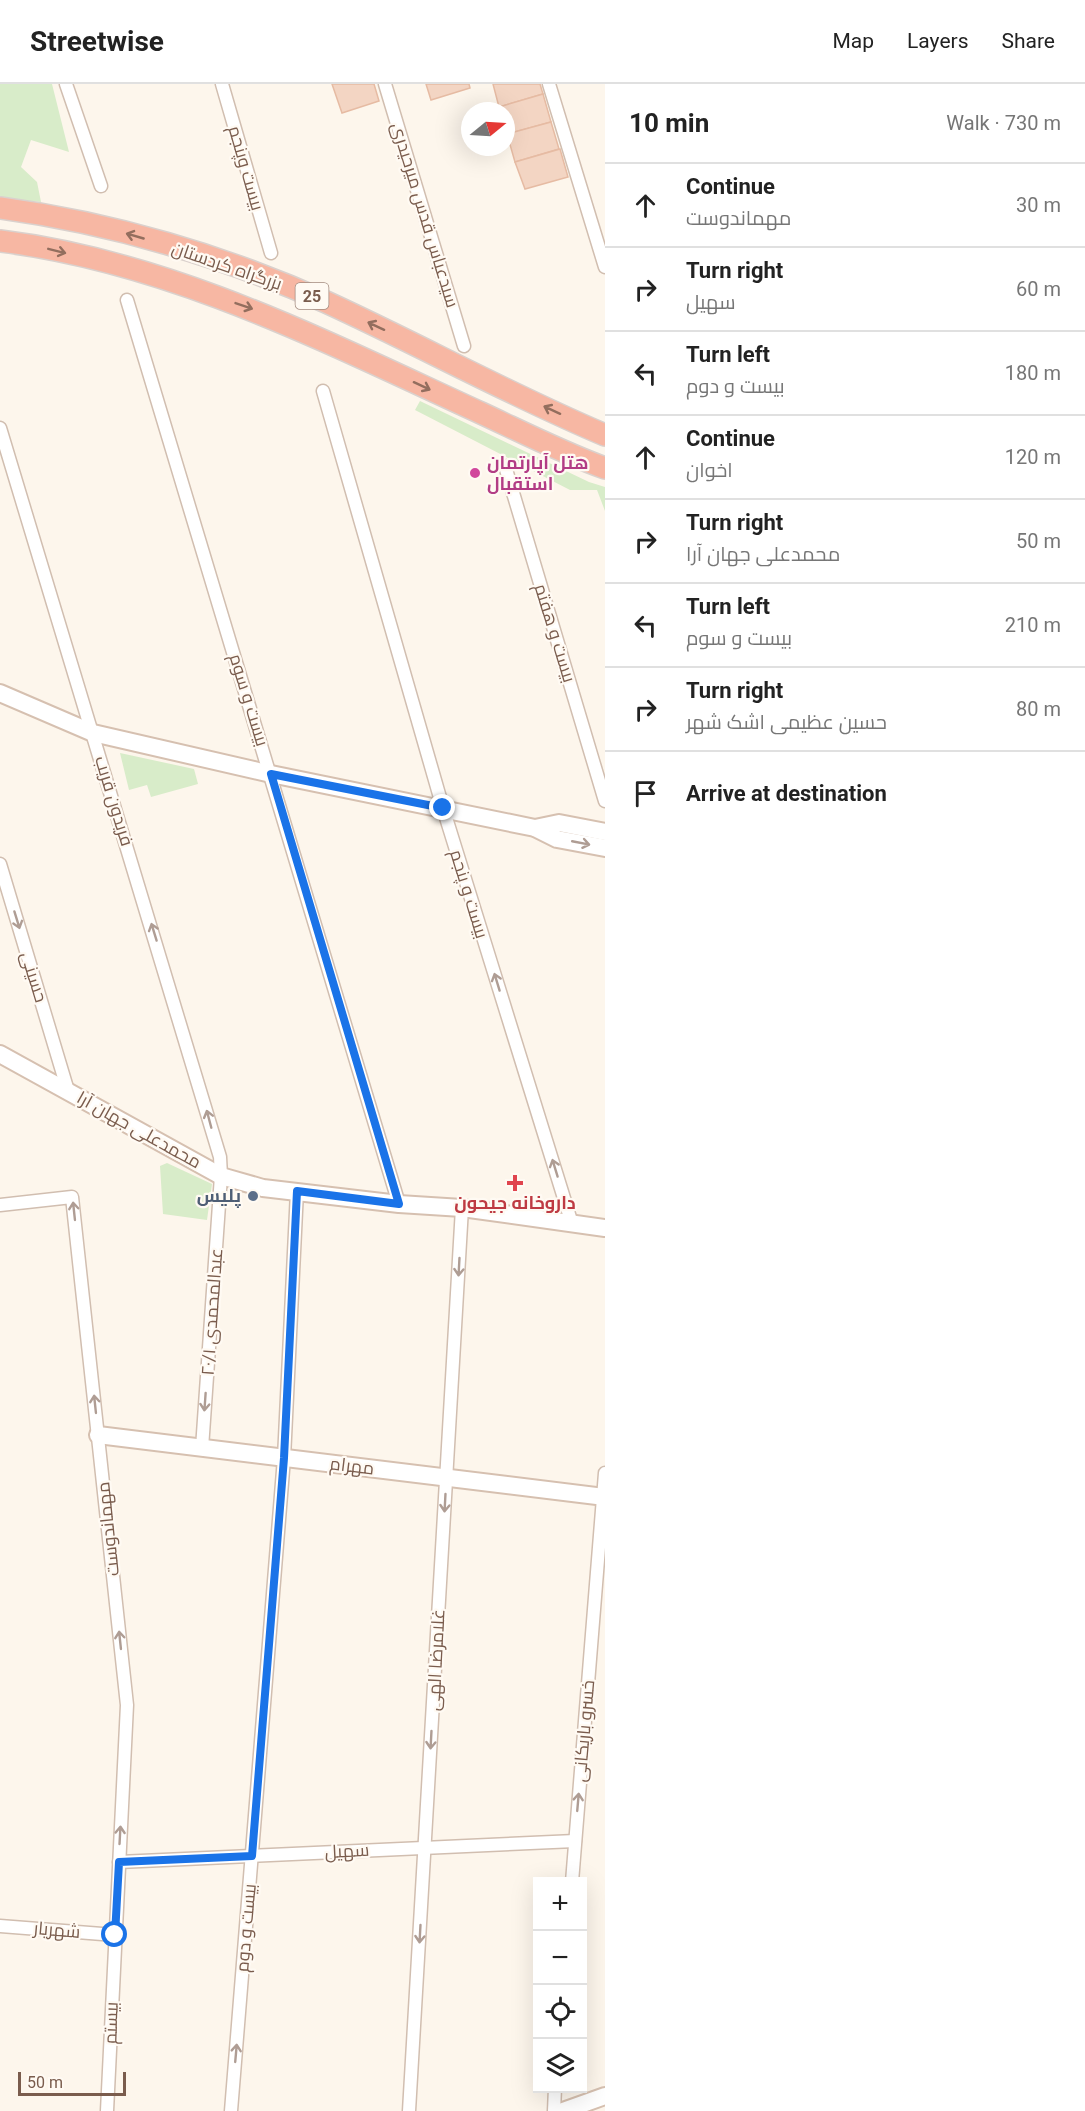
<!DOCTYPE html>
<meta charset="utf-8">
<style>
body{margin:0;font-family:Roboto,Cairo,sans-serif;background:#f6f6f6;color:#222}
.controls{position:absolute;right:18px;bottom:18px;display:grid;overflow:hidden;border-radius:0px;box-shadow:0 6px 24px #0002}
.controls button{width:54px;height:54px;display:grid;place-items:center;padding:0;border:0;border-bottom:2px solid #e0e0e0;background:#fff;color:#222;font:30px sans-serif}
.compass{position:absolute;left:461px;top:18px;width:54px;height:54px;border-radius:50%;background:#fff;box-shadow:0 6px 24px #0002;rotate:72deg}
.scale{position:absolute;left:18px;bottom:15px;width:108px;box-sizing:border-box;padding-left:6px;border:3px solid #7a5c4d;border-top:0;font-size:16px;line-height:21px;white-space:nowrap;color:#7a5c4d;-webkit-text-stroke:4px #fffaf3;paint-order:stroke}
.stop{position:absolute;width:18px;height:18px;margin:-14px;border:4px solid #1a73e8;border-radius:50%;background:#fff}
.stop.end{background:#1a73e8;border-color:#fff;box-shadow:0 2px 6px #0008}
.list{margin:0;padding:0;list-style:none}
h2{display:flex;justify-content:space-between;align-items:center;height:78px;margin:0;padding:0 24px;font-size:26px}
h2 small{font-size:20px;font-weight:400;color:#767676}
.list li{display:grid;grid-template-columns:39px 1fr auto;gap:18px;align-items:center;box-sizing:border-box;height:84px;padding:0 24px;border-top:2px solid #e0e0e0}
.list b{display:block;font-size:22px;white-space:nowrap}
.list p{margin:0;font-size:20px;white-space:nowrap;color:#767676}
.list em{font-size:20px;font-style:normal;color:#767676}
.icon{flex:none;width:33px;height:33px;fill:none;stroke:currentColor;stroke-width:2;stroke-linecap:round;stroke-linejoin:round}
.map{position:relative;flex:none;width:605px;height:2027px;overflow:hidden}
header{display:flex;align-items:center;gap:36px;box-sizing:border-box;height:84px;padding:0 30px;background:#fff;border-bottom:2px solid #e0e0e0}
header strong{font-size:28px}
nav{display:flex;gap:33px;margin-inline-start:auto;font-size:21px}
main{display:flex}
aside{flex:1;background:#fff}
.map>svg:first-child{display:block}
.green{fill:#d8ecc9}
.building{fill:#f3d5c3;stroke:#e6bba3;stroke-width:1.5}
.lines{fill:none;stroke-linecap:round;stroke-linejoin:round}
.street-casing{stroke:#d1beb0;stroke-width:15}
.secondary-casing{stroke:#d6c0b0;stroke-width:20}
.highway-casing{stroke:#dad1cd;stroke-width:24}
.street{stroke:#fff;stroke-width:12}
.secondary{stroke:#fff;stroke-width:16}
.highway{stroke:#f7b7a3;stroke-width:21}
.oneway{stroke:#936e5e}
.oneway2{stroke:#af9d94}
.route{stroke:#1a73e8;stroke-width:8}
.hotel-dot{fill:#d1479c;stroke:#fffaf3;stroke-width:2}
.health-dot{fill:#e0444e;stroke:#fffaf3;stroke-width:2}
.service-dot{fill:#5c6f8a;stroke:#fffaf3;stroke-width:2}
.labels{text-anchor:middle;stroke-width:4.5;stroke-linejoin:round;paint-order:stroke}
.shield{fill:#fffaf3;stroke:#a28b7f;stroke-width:1.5}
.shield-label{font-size:16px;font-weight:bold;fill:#7a5c4d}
.street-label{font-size:18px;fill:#7a5c4d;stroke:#fffaf3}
.hotel-label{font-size:18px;font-weight:bold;fill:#b23c85;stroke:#fffaf3;text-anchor:start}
.service-label{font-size:18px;font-weight:bold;fill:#4e5e75;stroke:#fffaf3;text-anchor:end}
.health-label{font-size:18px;font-weight:bold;fill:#be3a42;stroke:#fffaf3}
</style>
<header>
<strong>Streetwise</strong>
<nav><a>Map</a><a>Layers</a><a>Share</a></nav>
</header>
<main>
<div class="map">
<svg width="605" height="2027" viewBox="0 0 605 2027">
<rect width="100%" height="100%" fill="#fdf6ec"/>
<g class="green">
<path d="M0,0H52L69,68L31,56L21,83L37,98L41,118L0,114Z"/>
<path d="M420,317L589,398L605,403V427L597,406H570L415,326Z"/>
<path d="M120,669L194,685L198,700L151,713L147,701L129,706Z"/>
<path d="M167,1079L212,1100L207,1136L163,1130L160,1082Z"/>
</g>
<g class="building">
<path d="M332,0H374L379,17L342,29Z"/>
<path d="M426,0H469L470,4L431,16Z"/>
<path d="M493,0H540L543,10L499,23Z"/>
<path d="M543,10L551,38L507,50L506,27H500L499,23Z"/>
<path d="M551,38L559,65L515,78L507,50Z"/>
<path d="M560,65L568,93L525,105L515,78Z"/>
</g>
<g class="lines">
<defs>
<g id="street">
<path d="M66,0L101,102"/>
<path d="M222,0L271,169"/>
<path d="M385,0L464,262"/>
<path d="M549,0L605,183"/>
<path d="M127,216L399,1120"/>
<path d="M323,307L443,724L572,1140"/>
<path d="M0,344L220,1073L221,1092L202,1364"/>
<path d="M505,382L605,717"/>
<path d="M0,780L68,1007"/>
<path d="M0,1121L72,1113L127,1621L107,2027"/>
<path d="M119,1778L575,1757"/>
<path d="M572,1798L605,1389"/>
<path d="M0,1842L115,1851"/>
<path d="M231,2027L284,1374L297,1107"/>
<path d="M409,2027L462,1124"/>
<path d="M554,2027L555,2004"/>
</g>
<g id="secondary">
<path d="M0,609L93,649L271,690L535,744L557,755L605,764"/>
<path d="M535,744L559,739L605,748"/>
<path d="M0,970L221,1092L263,1104L399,1120L462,1124L605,1144"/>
<path d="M98,1351L605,1413"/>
<path d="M563,2027L605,2012"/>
</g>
<g id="highway">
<path d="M0,124C111,139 224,172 326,218C420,261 510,311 605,351"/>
<path d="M0,157C171,178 326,258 481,329C522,348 563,369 605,384"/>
</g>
</defs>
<use href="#street" class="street-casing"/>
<use href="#secondary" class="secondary-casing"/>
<use href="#highway" class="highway-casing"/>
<use href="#street" class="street"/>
<use href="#secondary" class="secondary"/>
<use href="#highway" class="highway"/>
</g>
<defs><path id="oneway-shaft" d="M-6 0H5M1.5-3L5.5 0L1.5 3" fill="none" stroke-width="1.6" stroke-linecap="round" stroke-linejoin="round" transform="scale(1.5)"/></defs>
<g class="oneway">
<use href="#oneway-shaft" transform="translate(135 152) rotate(-164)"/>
<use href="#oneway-shaft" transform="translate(57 167) rotate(14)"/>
<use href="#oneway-shaft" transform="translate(244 222) rotate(19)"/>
<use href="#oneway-shaft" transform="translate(376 242) rotate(-155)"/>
<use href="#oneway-shaft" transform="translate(422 302) rotate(25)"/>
<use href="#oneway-shaft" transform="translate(552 326) rotate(-155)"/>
</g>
<g class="oneway2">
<use href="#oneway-shaft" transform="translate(581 759) rotate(11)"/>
<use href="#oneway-shaft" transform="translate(17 836) rotate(73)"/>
<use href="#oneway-shaft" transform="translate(154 848) rotate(-107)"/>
<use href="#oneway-shaft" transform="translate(497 898) rotate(-107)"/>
<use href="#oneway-shaft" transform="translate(209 1035) rotate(-105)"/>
<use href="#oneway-shaft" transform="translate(555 1084) rotate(-107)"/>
<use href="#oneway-shaft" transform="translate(74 1127) rotate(-96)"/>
<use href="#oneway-shaft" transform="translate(459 1183) rotate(93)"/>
<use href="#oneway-shaft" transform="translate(205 1318) rotate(94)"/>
<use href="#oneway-shaft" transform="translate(95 1320) rotate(-96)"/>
<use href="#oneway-shaft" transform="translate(445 1419) rotate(93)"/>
<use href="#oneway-shaft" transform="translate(120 1556) rotate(-96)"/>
<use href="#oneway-shaft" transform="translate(431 1656) rotate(93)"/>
<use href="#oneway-shaft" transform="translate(578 1718) rotate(-85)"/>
<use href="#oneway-shaft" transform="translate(120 1751) rotate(-87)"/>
<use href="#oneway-shaft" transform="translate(420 1850) rotate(93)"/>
<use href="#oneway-shaft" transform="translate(236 1969) rotate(-85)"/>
</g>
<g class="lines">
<path class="route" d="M115,1851L119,1778L252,1772L284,1374L297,1107L399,1120L271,690L443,724"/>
</g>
<circle class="hotel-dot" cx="475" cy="389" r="6"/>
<path class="health-dot" d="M512 1090h6v6h6v6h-6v6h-6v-6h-6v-6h6z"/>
<circle class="service-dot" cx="253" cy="1112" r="6"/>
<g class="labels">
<rect class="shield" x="295.5" y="199" width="33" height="26" rx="4.5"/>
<g class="shield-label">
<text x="312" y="218">25</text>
</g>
<g class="street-label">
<text transform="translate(246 84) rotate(74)" y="6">بیست وپنجم</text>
<text transform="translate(425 131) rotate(73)" y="6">سیدعباس قدس میرحیدری</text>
<text transform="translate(227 182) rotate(19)" y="6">بزرگراه کردستان</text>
<text transform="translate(555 549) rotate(73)" y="6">بیست و هفتم</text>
<text transform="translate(249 616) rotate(73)" y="6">بیست و سوم</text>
<text transform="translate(114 717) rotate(73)" y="6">فریدون قریب</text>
<text transform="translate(469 810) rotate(73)" y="6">بیست و پنجم</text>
<text transform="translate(34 893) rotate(73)" y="6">حسینی</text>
<text transform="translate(139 1046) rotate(29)" y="6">محمدعلی جهان آرا</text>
<text transform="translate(212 1228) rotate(-86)" y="6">عبدالمحمدی ۲۰/۱</text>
<text transform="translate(352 1382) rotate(7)" y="6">مهرام</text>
<text transform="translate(108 1445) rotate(-96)" y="6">مهماندوست</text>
<text transform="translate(436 1576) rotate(-87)" y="6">غلامرضا الهی</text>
<text transform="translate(584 1647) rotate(-85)" y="6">خسرو باریکانی</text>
<text transform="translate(347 1767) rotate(-3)" y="6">سهیل</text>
<text transform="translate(246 1844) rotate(-85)" y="6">بیست و دوم</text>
<text transform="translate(57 1846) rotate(5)" y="6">شهریار</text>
<text transform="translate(111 1939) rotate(-88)" y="6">بیستم</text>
</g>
<g class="hotel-label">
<text x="487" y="385">هتل آپارتمان<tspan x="487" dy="21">استقبال</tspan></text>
</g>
<g class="service-label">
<text x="241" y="1118">پلیس</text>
</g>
<g class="health-label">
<text x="515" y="1125">داروخانه جیحون</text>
</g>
</g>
</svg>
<div class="controls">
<button>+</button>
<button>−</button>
<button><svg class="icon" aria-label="locate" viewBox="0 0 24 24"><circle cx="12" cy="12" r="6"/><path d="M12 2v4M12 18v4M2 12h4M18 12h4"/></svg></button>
<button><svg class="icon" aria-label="layers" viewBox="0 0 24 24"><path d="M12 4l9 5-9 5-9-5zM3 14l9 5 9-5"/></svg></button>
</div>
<svg class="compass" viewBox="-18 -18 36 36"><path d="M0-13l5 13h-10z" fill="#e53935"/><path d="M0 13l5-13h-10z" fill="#767676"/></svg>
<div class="scale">50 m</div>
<div class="stop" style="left:115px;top:1851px"></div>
<div class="stop end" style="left:443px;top:724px"></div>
</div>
<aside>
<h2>10 min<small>Walk · 730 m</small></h2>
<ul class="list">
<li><svg class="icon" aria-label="ahead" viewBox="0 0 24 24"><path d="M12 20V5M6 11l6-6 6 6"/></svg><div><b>Continue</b><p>مهماندوست</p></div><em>30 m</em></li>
<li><svg class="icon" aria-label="right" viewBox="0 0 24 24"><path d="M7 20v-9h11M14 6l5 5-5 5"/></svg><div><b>Turn right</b><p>سهیل</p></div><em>60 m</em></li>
<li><svg class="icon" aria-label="left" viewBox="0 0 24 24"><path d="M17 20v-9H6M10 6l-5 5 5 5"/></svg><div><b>Turn left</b><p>بیست و دوم</p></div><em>180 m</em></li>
<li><svg class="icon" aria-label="ahead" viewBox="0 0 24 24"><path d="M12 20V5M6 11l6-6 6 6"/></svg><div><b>Continue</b><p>اخوان</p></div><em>120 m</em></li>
<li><svg class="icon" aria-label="right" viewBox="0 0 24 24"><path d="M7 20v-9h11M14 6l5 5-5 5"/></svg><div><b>Turn right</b><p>محمدعلی جهان آرا</p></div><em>50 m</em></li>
<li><svg class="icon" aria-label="left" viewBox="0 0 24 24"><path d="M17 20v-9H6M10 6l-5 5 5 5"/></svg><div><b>Turn left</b><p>بیست و سوم</p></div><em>210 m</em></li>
<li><svg class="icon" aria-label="right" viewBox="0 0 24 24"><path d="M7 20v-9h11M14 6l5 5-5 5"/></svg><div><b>Turn right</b><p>حسین عظیمی اشک شهر</p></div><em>80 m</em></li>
<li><svg class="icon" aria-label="arrive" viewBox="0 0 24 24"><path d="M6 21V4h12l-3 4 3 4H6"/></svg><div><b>Arrive at destination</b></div></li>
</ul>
</aside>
</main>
